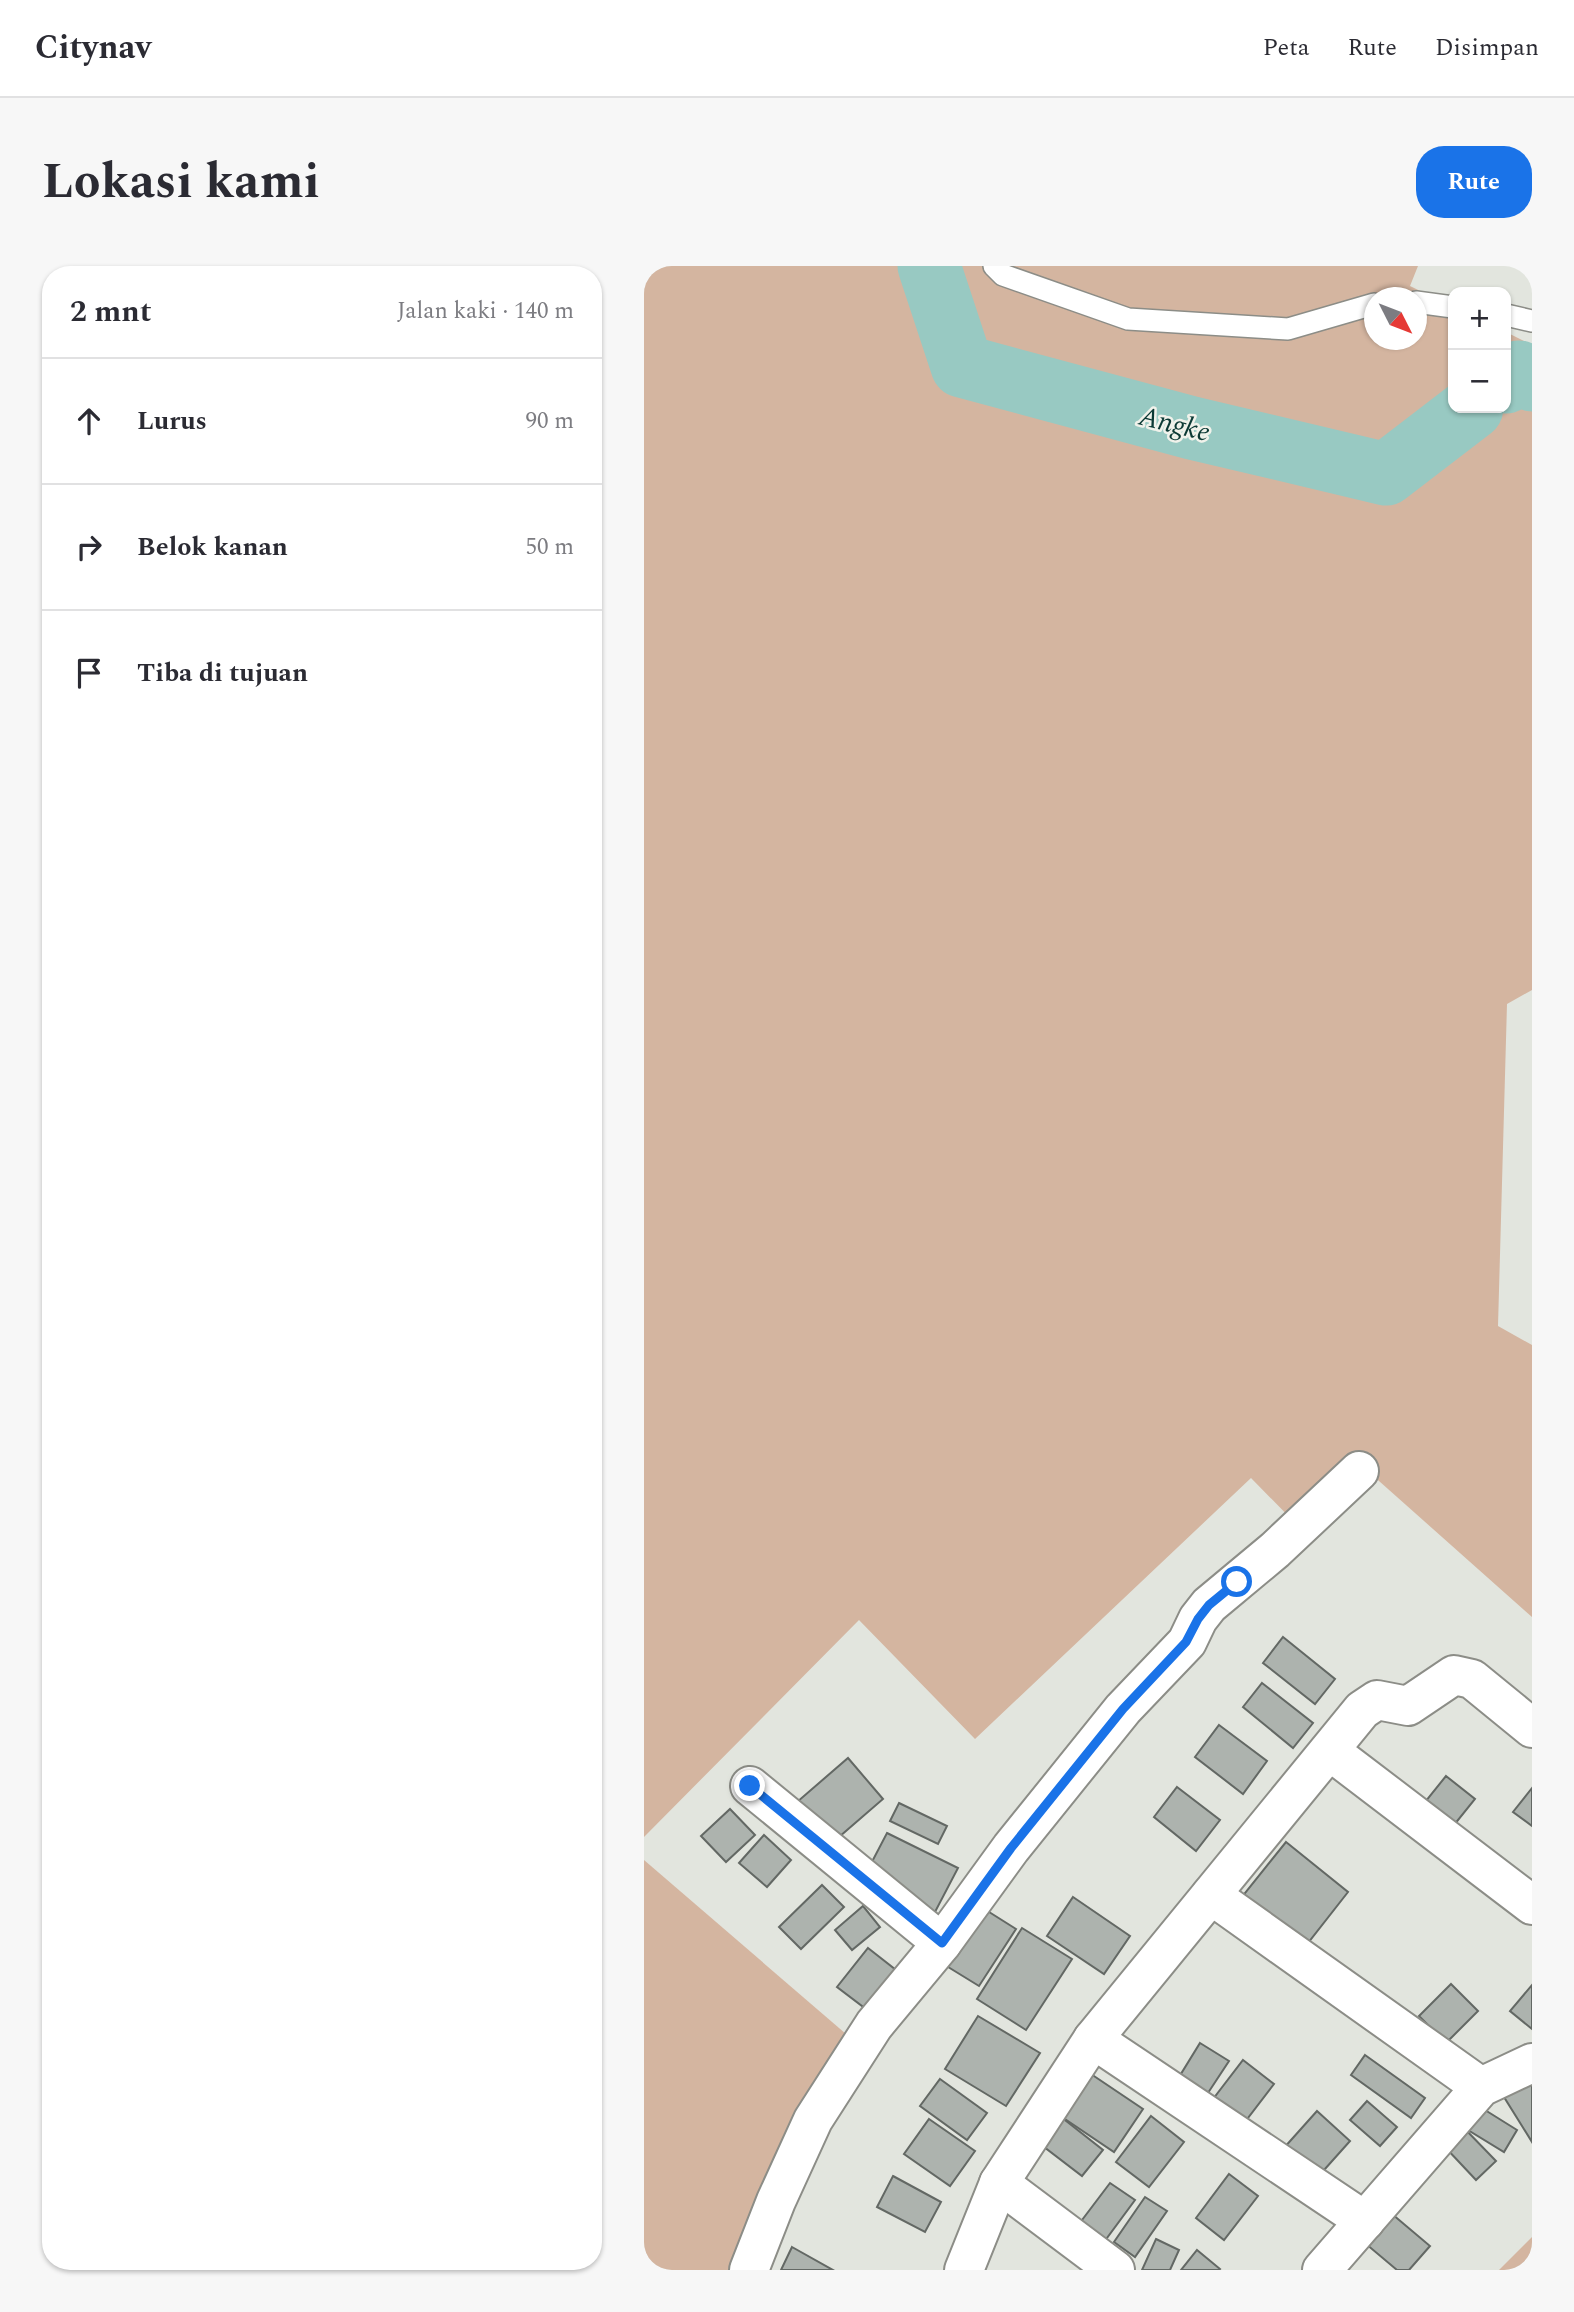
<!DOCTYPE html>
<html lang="id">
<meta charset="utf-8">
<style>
body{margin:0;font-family:Spectral,serif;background:#f7f7f7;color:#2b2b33}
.controls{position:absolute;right:21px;top:21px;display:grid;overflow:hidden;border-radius:14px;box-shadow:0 2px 5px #0004}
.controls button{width:63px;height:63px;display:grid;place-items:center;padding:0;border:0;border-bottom:2px solid #e1e1e2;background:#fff;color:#2b2b33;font:35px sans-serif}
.compass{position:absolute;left:720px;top:21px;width:63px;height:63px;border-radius:50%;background:#fff;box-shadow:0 2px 5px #0004;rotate:132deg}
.stop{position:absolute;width:21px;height:21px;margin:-16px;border:5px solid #1a73e8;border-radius:50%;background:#fff}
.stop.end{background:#1a73e8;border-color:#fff;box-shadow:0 2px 7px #0008}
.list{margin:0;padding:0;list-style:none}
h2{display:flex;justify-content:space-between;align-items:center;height:91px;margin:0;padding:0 28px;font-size:30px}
h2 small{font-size:23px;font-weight:400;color:#7c7c81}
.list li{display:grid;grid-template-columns:46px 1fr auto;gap:21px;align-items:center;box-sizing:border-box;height:126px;padding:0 28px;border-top:2px solid #e1e1e2}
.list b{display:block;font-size:26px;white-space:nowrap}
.list em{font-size:23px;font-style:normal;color:#7c7c81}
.icon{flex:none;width:38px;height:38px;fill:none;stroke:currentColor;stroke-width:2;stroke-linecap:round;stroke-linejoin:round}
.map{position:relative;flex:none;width:888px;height:2004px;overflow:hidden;border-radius:28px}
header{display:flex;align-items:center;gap:42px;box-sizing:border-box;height:98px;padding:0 35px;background:#fff;border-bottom:2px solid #e1e1e2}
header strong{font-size:33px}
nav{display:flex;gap:38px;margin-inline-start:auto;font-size:24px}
.intro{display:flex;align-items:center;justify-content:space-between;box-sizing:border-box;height:168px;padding:0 42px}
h1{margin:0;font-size:49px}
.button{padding:18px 32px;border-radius:28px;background:#1a73e8;color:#fff;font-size:24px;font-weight:700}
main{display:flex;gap:42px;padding:0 42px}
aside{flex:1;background:#fff;border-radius:28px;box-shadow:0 2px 5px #0004}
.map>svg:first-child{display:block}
.green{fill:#d4b5a0;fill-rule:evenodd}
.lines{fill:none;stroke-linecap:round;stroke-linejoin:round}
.river{stroke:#98c9c2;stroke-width:63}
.building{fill:#adb3ae;stroke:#636864;stroke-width:2}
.lane-casing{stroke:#8c8d87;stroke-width:24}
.street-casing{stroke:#8c8d87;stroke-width:42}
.lane{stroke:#fff;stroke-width:21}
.street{stroke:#fff;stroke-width:38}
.route{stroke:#1a73e8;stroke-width:9}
.labels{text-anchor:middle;stroke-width:5;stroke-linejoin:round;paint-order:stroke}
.water-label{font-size:28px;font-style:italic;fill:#0c3a35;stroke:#f0f2eb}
</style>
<header>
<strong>Citynav</strong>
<nav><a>Peta</a><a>Rute</a><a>Disimpan</a></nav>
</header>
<div class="intro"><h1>Lokasi kami</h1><a class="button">Rute</a></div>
<main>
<aside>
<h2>2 mnt<small>Jalan kaki · 140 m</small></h2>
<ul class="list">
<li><svg class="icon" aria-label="ahead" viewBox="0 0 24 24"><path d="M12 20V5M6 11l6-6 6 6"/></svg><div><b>Lurus</b></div><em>90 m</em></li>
<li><svg class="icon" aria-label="right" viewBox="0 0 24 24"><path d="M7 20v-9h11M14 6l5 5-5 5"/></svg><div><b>Belok kanan</b></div><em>50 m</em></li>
<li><svg class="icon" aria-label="arrive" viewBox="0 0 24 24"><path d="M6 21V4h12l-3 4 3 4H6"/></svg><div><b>Tiba di tujuan</b></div></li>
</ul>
</aside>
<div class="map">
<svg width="888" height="2004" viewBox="0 0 888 2004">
<rect width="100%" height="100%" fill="#e2e5de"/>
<g class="green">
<path d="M0,0H774L766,20L809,41V142H862V66L888,79V724L863,738L854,1060L888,1079V1351L717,1199L659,1265L607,1212L331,1473L215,1354L0,1571ZM730,32H772V74H730Z"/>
<path d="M0,1594L202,1768L100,2004H0Z"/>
<path d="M888,1971V2004H855Z"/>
</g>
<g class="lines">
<g class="river">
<path d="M285,0L318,100L548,162L742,208L828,142"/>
<path d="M862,116L875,106L888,114"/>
</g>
</g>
<g class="building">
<path d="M639,1371L691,1413L671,1438L619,1397Z"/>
<path d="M618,1417L669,1457L649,1482L599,1441Z"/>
<path d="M575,1459L623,1495L599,1528L551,1491Z"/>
<path d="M204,1492L239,1533L188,1577L153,1536Z"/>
<path d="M802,1510L831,1533L806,1564L777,1541Z"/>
<path d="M533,1521L576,1554L552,1585L510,1551Z"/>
<path d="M888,1522V1560L869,1546Z"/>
<path d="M255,1537L303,1560L294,1578L246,1555Z"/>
<path d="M86,1543L111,1569L82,1596L57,1570Z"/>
<path d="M243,1567L314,1602L291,1646L220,1611Z"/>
<path d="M120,1569L147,1594L123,1621L95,1597Z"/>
<path d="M642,1576L704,1626L660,1682L597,1632Z"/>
<path d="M178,1619L200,1641L157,1683L135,1661Z"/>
<path d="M429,1631L486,1670L460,1708L403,1670Z"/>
<path d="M334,1639L372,1663L335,1720L296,1696Z"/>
<path d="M219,1640L236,1661L208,1684L191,1664Z"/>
<path d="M378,1662L428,1693L382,1764L333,1733Z"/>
<path d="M224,1682L252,1704L222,1743L193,1721Z"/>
<path d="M807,1718L834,1745L802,1777L775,1750Z"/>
<path d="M888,1719V1763L866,1745Z"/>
<path d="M334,1750L396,1787L362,1840L301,1803Z"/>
<path d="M556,1777L585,1795L560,1833L532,1816Z"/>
<path d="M721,1789L781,1832L767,1852L707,1809Z"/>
<path d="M599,1794L630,1818L597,1861L566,1837Z"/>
<path d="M441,1804L499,1843L470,1886L412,1847Z"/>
<path d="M296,1813L343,1847L323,1874L276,1840Z"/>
<path d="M888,1815V1876L860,1831Z"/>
<path d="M723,1835L753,1861L736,1880L706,1854Z"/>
<path d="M833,1839L873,1864L860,1886L819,1861Z"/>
<path d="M673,1845L706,1875L672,1913L639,1883Z"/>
<path d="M412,1847L459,1884L438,1910L391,1874Z"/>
<path d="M507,1850L540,1876L505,1921L472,1896Z"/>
<path d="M285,1853L331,1885L306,1920L260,1888Z"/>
<path d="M819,1861L852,1895L832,1914L800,1880Z"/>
<path d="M585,1908L614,1930L580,1974L552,1952Z"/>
<path d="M249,1910L297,1936L281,1966L233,1941Z"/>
<path d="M466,1917L491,1934L457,1980L432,1962Z"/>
<path d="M501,1931L523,1945L491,1991L470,1976Z"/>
<path d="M748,1948L786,1980L765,2004H753L722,1978Z"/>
<path d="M512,1973L535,1984L526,2004H498Z"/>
<path d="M148,1981L189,2004H137Z"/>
<path d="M553,1984L576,2003L575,2004H537Z"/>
</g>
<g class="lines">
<defs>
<g id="lane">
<path d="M350,0L359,9L484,53L644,63L730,38"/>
<path d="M772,36L809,41"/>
<path d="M862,49L888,55"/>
</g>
<g id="street">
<path d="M686,1485L888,1639"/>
<path d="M106,1520L298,1677"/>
<path d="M567,1629L837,1821"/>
<path d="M449,1773L721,1955"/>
<path d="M355,1917L471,2004"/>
<path d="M105,2004L132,1935L169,1854L230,1759L298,1677L367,1582L479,1443L543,1376L554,1353L565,1339L631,1284L715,1205"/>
<path d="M320,2004L355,1917L449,1773L718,1444L733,1434L764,1440L810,1409L828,1413L888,1462"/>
<path d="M678,2004L837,1821L888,1797"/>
</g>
</defs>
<use href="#lane" class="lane-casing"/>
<use href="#street" class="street-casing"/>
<use href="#lane" class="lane"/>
<use href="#street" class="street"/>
</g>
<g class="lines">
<path class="route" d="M106,1520L298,1677L367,1582L479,1443L542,1376L554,1353L565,1339L593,1316"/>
</g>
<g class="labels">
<g class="water-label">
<text transform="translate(531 157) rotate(14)" y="10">Angke</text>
</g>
</g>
</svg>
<div class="controls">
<button>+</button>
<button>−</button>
</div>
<svg class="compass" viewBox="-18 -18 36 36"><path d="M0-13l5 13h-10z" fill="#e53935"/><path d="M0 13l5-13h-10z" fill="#7c7c81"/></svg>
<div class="stop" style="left:593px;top:1316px"></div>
<div class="stop end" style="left:106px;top:1520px"></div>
</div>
</main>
